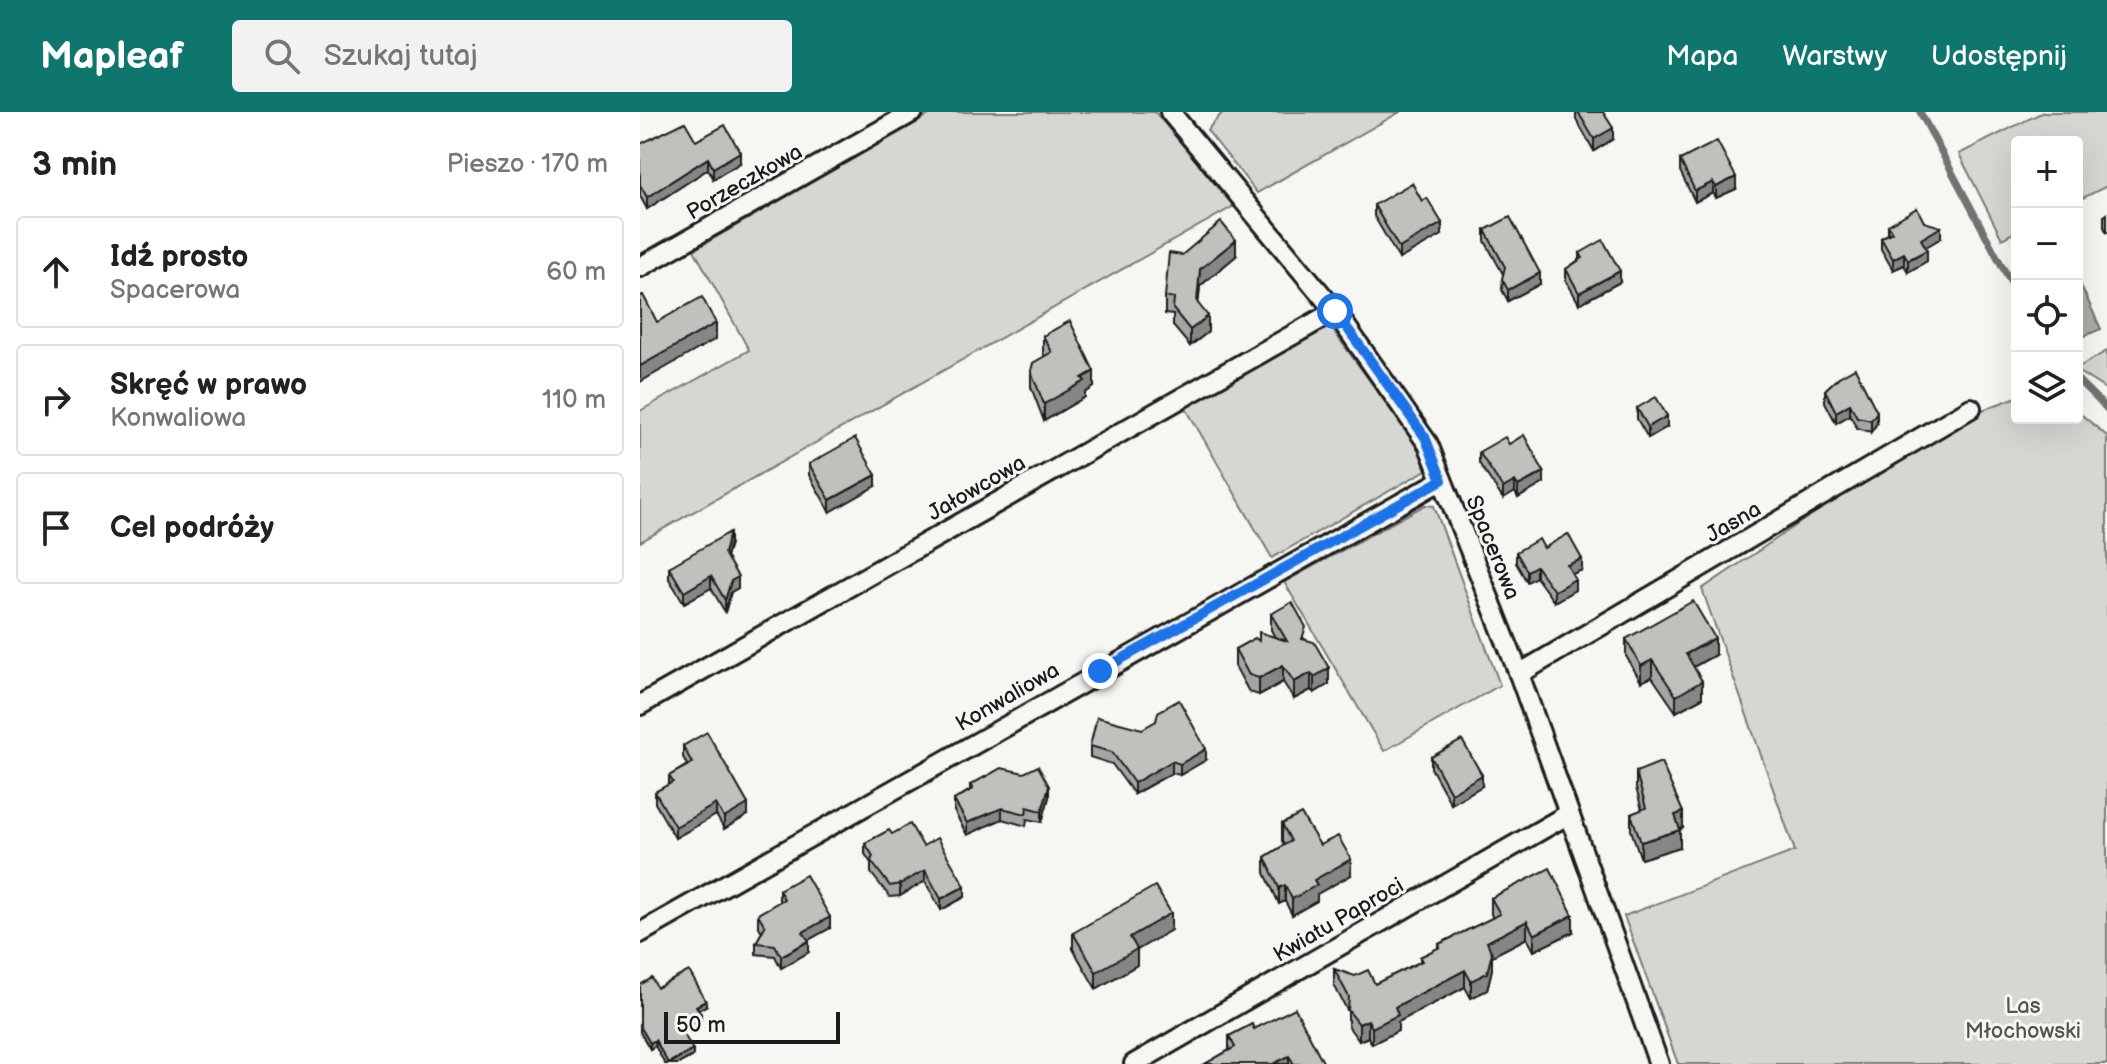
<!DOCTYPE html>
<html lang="pl">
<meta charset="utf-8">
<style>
body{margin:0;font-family:"Balsamiq Sans",sans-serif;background:#f2f2f2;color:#222}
.controls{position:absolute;right:24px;top:24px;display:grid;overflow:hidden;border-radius:8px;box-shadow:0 8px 32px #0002}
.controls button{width:72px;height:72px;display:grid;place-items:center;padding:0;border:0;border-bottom:2px solid #e0e0e0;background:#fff;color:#222;font:40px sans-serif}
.scale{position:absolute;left:24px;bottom:20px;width:176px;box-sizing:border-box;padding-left:8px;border:4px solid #1c1c1c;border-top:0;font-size:22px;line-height:28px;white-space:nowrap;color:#1c1c1c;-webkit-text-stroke:6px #f6f6f2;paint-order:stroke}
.stop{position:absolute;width:24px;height:24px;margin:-18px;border:6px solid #1a73e8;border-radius:50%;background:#fff}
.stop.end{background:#1a73e8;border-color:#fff;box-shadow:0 2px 8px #0008}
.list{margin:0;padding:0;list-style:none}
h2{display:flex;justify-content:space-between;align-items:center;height:104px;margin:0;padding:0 32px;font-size:34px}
h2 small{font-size:26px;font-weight:400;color:#767676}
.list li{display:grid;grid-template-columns:52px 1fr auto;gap:24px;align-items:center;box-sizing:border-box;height:112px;margin:0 16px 16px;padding:0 16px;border:2px solid #e0e0e0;border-radius:8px}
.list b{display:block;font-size:30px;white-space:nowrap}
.list p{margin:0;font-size:26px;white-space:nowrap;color:#767676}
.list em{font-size:26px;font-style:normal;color:#767676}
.icon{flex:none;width:44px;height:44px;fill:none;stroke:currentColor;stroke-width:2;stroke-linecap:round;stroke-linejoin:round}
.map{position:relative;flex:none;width:1467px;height:952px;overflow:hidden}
header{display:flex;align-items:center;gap:48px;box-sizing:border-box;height:112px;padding:0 40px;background:#0f766e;color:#fff}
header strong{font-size:38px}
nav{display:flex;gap:44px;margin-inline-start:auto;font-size:28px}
.search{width:560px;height:72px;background:#f2f2f2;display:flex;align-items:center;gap:20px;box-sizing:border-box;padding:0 28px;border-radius:8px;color:#767676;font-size:30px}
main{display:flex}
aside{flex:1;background:#fff}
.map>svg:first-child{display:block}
.green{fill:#d6d6d2;stroke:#797977;stroke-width:2}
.water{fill:#acaca9;stroke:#727271;stroke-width:2}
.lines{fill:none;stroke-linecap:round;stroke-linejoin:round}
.stream{stroke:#727271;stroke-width:7}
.street-casing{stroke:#1c1c1c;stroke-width:24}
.street{stroke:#f6f6f2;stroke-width:18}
.wall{fill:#a5a5a3;stroke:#1c1c1c;stroke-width:2}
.shaded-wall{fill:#868684;stroke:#1c1c1c;stroke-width:2}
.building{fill:#c0c0bd;stroke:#1c1c1c;stroke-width:2}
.route{stroke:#1a73e8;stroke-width:10}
.labels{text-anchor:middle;stroke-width:6;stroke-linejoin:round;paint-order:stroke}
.street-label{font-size:22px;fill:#1c1c1c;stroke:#f6f6f2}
.park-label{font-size:22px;fill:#545453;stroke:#f6f6f2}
</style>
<header>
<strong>Mapleaf</strong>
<div class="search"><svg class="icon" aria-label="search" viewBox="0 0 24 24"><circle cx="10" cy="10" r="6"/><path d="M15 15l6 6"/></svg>Szukaj tutaj</div>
<nav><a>Mapa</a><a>Warstwy</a><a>Udostępnij</a></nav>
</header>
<main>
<aside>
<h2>3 min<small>Pieszo · 170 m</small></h2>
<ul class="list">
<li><svg class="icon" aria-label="ahead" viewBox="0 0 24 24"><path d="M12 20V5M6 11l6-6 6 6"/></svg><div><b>Idź prosto</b><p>Spacerowa</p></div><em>60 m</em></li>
<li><svg class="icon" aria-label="right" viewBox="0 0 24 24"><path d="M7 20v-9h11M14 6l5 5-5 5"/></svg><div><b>Skręć w prawo</b><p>Konwaliowa</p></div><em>110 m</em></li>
<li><svg class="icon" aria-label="arrive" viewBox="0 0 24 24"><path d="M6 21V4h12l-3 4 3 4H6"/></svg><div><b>Cel podróży</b></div></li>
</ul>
</aside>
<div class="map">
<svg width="1467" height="952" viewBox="0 0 1467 952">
<rect width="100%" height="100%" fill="#f6f6f2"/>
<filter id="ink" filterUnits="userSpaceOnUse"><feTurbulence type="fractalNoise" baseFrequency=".0125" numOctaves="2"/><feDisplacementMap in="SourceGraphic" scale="16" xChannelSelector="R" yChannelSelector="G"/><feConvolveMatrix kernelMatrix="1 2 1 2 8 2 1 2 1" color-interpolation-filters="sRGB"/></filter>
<g filter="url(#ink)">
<g class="green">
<path d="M294,0H515L594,94L0,430V299L109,238L54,138Z"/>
<path d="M583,0H760L617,81L567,18Z"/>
<path d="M1403,0H1467V74L1437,89V30H1377V119L1362,127L1319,42Z"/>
<path d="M689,213L778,335L786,358L632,446L544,293Z"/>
<path d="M1467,239V278L1437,259V256Z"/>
<path d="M1377,285V306H1437V299L1467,324V952H1038L984,804L1155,739L1062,477L1195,387L1334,301Z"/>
<path d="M785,393L794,394L860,573L744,639L644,470Z"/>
</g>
<path class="water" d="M1437,165L1461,217L1437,227Z"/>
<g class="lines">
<g class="stream">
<path d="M1280,0L1377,182"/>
<path d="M1437,267L1467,297"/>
</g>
<defs>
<g id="street">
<path d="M530,0L695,199L788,332L879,562L1019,952"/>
<path d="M0,155L273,0"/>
<path d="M879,562L1331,296"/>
<path d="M0,593L695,199"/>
<path d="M0,821L802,368"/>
<path d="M494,952L927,703"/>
</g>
</defs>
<use href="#street" class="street-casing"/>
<use href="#street" class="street"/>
</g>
<g class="wall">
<path d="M936,0H963L973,27L954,39L936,7Z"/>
<path d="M56,29L100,51L73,67L68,57L7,97L0,84V32Z"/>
<path d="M1040,48L1096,77L1076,86L1073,81L1055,90L1040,59Z"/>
<path d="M782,89L802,123L759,147L734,104V93Z"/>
<path d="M1467,102V121L1464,115V104Z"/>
<path d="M1248,113L1301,126L1285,135L1287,149L1268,160L1264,153L1253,158L1241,137V126L1248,122Z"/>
<path d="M845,118L900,172L868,189L862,178L863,162L845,129Z"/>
<path d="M940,141L980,170L939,192L926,168V157L940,147Z"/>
<path d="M542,143L596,144L560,174L558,192L568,220L550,234L533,214V203L525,202V185Z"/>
<path d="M403,224L454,275L445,281V285L404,309L391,275V259L405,244L403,241Z"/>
<path d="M1199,265L1237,311L1231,320L1217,316L1210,303L1196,311L1185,290V278Z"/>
<path d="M997,296L1027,315L1008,326L997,307Z"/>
<path d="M869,332L904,371L878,386L875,380L863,387L839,351V340Z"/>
<path d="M169,352L236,374L190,400L169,363Z"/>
<path d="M90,431L86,444L98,476L91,480L85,500L71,476L44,491L29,467V455Z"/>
<path d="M904,436L942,458L932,462L935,478L914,490L896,465L887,470L876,451V440Z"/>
<path d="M631,502L666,528L689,572L674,581L671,578L654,587L643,570L619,583L609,580L595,554V537L619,529L635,525L631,518Z"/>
<path d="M986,527L1075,543L1053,555L1062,586L1036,600L1012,565L1001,570L986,544Z"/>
<path d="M43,634L108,703L84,717L76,703L35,726L15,691V680L29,672V664L47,653L43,645Z"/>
<path d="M450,634L566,648L540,663L532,661L494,682L472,652L450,645Z"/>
<path d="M791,645L842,674L811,692L791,656Z"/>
<path d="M996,660L1043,716L1040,717V735L1001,747L991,718V702L1002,698L996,676Z"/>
<path d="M330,673L409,685L402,710L387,707L386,714L362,707L327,723L314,699V688L330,678Z"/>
<path d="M642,712L680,733L711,763L677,782V789L652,803L645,789L639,792L625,761V745L644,733L642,729Z"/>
<path d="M252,722L283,734L325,785L301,798L285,769L260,784L250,785L231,761V751L225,742V731Z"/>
<path d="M139,778L190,816L168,828L169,840L141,856L135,844L116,842V831L122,820L118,813V802L139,790Z"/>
<path d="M851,786L933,820L894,839L887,826L852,844V857L847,878L831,886L825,875L758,910V919L732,932L728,925L719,929L708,914V900L694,873V857L735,872L780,850V845L799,836V832L853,806L851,802Z"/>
<path d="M531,818L497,838V853L456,877L433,837V821Z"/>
<path d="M0,873L17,876L66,894L58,898L61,908L42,919L53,944L38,952H25L15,934L10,937L0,920Z"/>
<path d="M614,917L684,952H565L589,938V924Z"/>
</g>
<g class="shaded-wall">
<path d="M973,16V27L954,39V27Z"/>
<path d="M100,40V51L73,67V56Z"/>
<path d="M68,46V57L7,97V85Z"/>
<path d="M1096,65V77L1076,86V75Z"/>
<path d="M1073,70V81L1055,90V79Z"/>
<path d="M802,111V123L759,147V136Z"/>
<path d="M1301,115V126L1281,138V127Z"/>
<path d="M596,128V144L560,174L557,206V190L560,157Z"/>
<path d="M1287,138V149L1268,160V148Z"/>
<path d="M1264,141V153L1253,158V147Z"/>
<path d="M980,159V170L939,192V181Z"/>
<path d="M900,161V172L868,189V178Z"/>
<path d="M568,204V220L550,234V218Z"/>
<path d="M76,211V227L0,270V254Z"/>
<path d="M454,259V275L445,281V285L404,309V292Z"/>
<path d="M1210,292V303L1196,311V300Z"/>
<path d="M1237,300V311L1231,320V308Z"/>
<path d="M1027,304V315L1008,326V315Z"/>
<path d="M904,360V371L878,386V374Z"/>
<path d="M236,363V374L190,400V388Z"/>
<path d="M875,369V380L863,387V376Z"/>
<path d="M90,420V431L84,452V441Z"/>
<path d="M942,447V458L927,464V453Z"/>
<path d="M896,454V465L887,470V459Z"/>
<path d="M71,464V476L44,491V480Z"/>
<path d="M98,465V476L91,480L85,500V488L91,469Z"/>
<path d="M935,467V478L914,490V479Z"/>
<path d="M1075,526V543L1046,559V542Z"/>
<path d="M1012,548V565L1001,570V554Z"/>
<path d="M643,553V570L619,583V566Z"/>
<path d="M689,556V572L674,581V565Z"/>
<path d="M671,561V578L654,587V570Z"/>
<path d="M1062,569V586L1036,600V584Z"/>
<path d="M566,637V648L540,663V652Z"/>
<path d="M532,649V661L494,682V671Z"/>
<path d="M842,663V674L811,692V681Z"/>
<path d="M409,674V685L402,710V699Z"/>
<path d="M76,692V703L35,726V715Z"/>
<path d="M108,692V703L84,717V706Z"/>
<path d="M362,696V707L327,723V711Z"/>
<path d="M1043,700V716L1035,719V703Z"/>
<path d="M1040,718V735L1001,747V730Z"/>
<path d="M711,747V763L677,782V789L652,803V787L674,768Z"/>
<path d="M285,758V769L260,784V772Z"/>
<path d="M645,773V789L639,792V776Z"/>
<path d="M325,774V785L301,798V787Z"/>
<path d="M531,801V818L497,838V853L456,877V860L490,825Z"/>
<path d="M933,803V820L894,839V823Z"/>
<path d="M190,805V816L163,831V820Z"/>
<path d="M887,809V826L852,844V857L847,878L831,886V869L847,830Z"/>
<path d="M169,829V840L141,856V844Z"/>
<path d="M825,858V875L758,910V919L732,932V916L755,895Z"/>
<path d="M66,889V894L56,899V894Z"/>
<path d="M61,902V908L39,920V914Z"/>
<path d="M728,908V925L719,929V912Z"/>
<path d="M15,928V934L10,937V931Z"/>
<path d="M53,938V944L38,952H28Z"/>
<path d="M649,944V952H633Z"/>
</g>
<g class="building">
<path d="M938,0H963L973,16L954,27Z"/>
<path d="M45,10L56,29L85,13L100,40L73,56L68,46L7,85L0,73V32Z"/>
<path d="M1077,29L1096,65L1076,75L1073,70L1055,79L1040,48Z"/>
<path d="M772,71L782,89L787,86L802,111L759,136L734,93Z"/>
<path d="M1277,96L1284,110L1301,115L1281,127L1287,138L1268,148L1264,141L1253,147L1241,126L1252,120L1248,113Z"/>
<path d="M870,105L900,161L868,178L862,167L865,155L845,118Z"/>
<path d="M581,110L596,128L560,157L557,190L568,204L550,218L533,197L534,186L525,185L529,141L542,143Z"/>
<path d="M963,128L980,159L939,181L926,157L943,146L940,141Z"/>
<path d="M3,183L17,210L62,185L76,211L0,254V184Z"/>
<path d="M430,209L454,259L442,266L445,269L404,292L391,259L393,251L412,240L403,224Z"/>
<path d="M1215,256L1237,300L1231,308L1217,305L1210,292L1196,300L1185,278L1199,265Z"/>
<path d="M1016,285L1027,304L1008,315L997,296Z"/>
<path d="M884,323L904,360L878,374L875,369L863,376L839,340L865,325L869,332Z"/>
<path d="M215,326L236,363L190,388L169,352Z"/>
<path d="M90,420L84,441L98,465L91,469L85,488L71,464L44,480L29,455Z"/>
<path d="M928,422L942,447L927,453L935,467L914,479L896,454L887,459L876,440L899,427L904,436Z"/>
<path d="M1053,489L1075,526L1046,542L1062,569L1036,584L1012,548L1001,554L986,527Z"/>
<path d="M652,490L666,515L662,527L674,530L689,556L674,565L671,561L654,570L643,553L619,566L609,563L595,537L615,526L619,529V520L647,529L631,502Z"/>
<path d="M539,588L566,637L540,652L532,649L494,671L472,640L450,634L457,605L502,617L516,609L518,600Z"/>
<path d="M67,620L108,692L84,706L76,692L35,715L15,680L33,670L29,664L52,651L43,634Z"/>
<path d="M822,628L842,663L811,681L791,645Z"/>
<path d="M1021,650L1043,700L1035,703L1040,718L1001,730L991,702L1006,696L996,660Z"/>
<path d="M398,654L409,674L402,699L387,695L386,702L362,696L327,711L314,688L333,677L330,673L361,656L384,661Z"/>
<path d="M661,702L680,733L698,724L711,747L674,768L677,773L652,787L645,773L639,776L625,745L651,729L642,712Z"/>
<path d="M270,712L283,734L297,726L325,774L301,787L285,758L260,772L250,774L231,749L233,744L225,731L249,718L252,722Z"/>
<path d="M910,756L933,803L894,823L887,809L847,830L852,841L847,861L831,869L825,858L755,895L758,903L732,916L728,908L719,912L708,898L709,885L694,857L715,864L728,858L735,872L782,849L780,845L800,835L799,832L860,802L851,786Z"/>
<path d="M166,763L190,805L163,820L169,829L141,844L135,833L116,831L125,814L118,802L144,787L139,778Z"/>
<path d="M515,774L531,801L490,825L497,837L456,860L433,821Z"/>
<path d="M49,859L66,889L56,894L61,902L39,914L53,938L28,951L15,928L10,931L0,914V873L12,866L17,876Z"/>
<path d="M655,896L684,952H654L649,944L633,952H565L595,935L589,924L612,912L614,917Z"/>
</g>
</g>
<g class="lines" filter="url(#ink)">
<path class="route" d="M460,559L802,368L785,325L695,199"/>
</g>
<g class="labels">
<g class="street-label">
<text transform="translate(104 69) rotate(-30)" y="8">Porzeczkowa</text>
<text transform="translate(336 375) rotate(-30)" y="8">Jałowcowa</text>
<text transform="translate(1093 409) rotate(-30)" y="8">Jasna</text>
<text transform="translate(854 435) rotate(68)" y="8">Spacerowa</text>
<text transform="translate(367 584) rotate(-30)" y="8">Konwaliowa</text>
<text transform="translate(698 807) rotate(-30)" y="8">Kwiatu Paproci</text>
</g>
<g class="park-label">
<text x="1383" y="901">Las<tspan x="1383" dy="25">Młochowski</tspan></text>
</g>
</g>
</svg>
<div class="controls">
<button>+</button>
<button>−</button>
<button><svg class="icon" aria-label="locate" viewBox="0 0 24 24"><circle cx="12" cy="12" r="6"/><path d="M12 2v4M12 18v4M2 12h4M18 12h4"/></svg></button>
<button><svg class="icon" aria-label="layers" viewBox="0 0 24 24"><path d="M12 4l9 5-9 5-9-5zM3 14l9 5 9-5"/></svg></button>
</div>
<div class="scale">50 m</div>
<div class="stop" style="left:695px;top:199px"></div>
<div class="stop end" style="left:460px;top:559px"></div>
</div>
</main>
